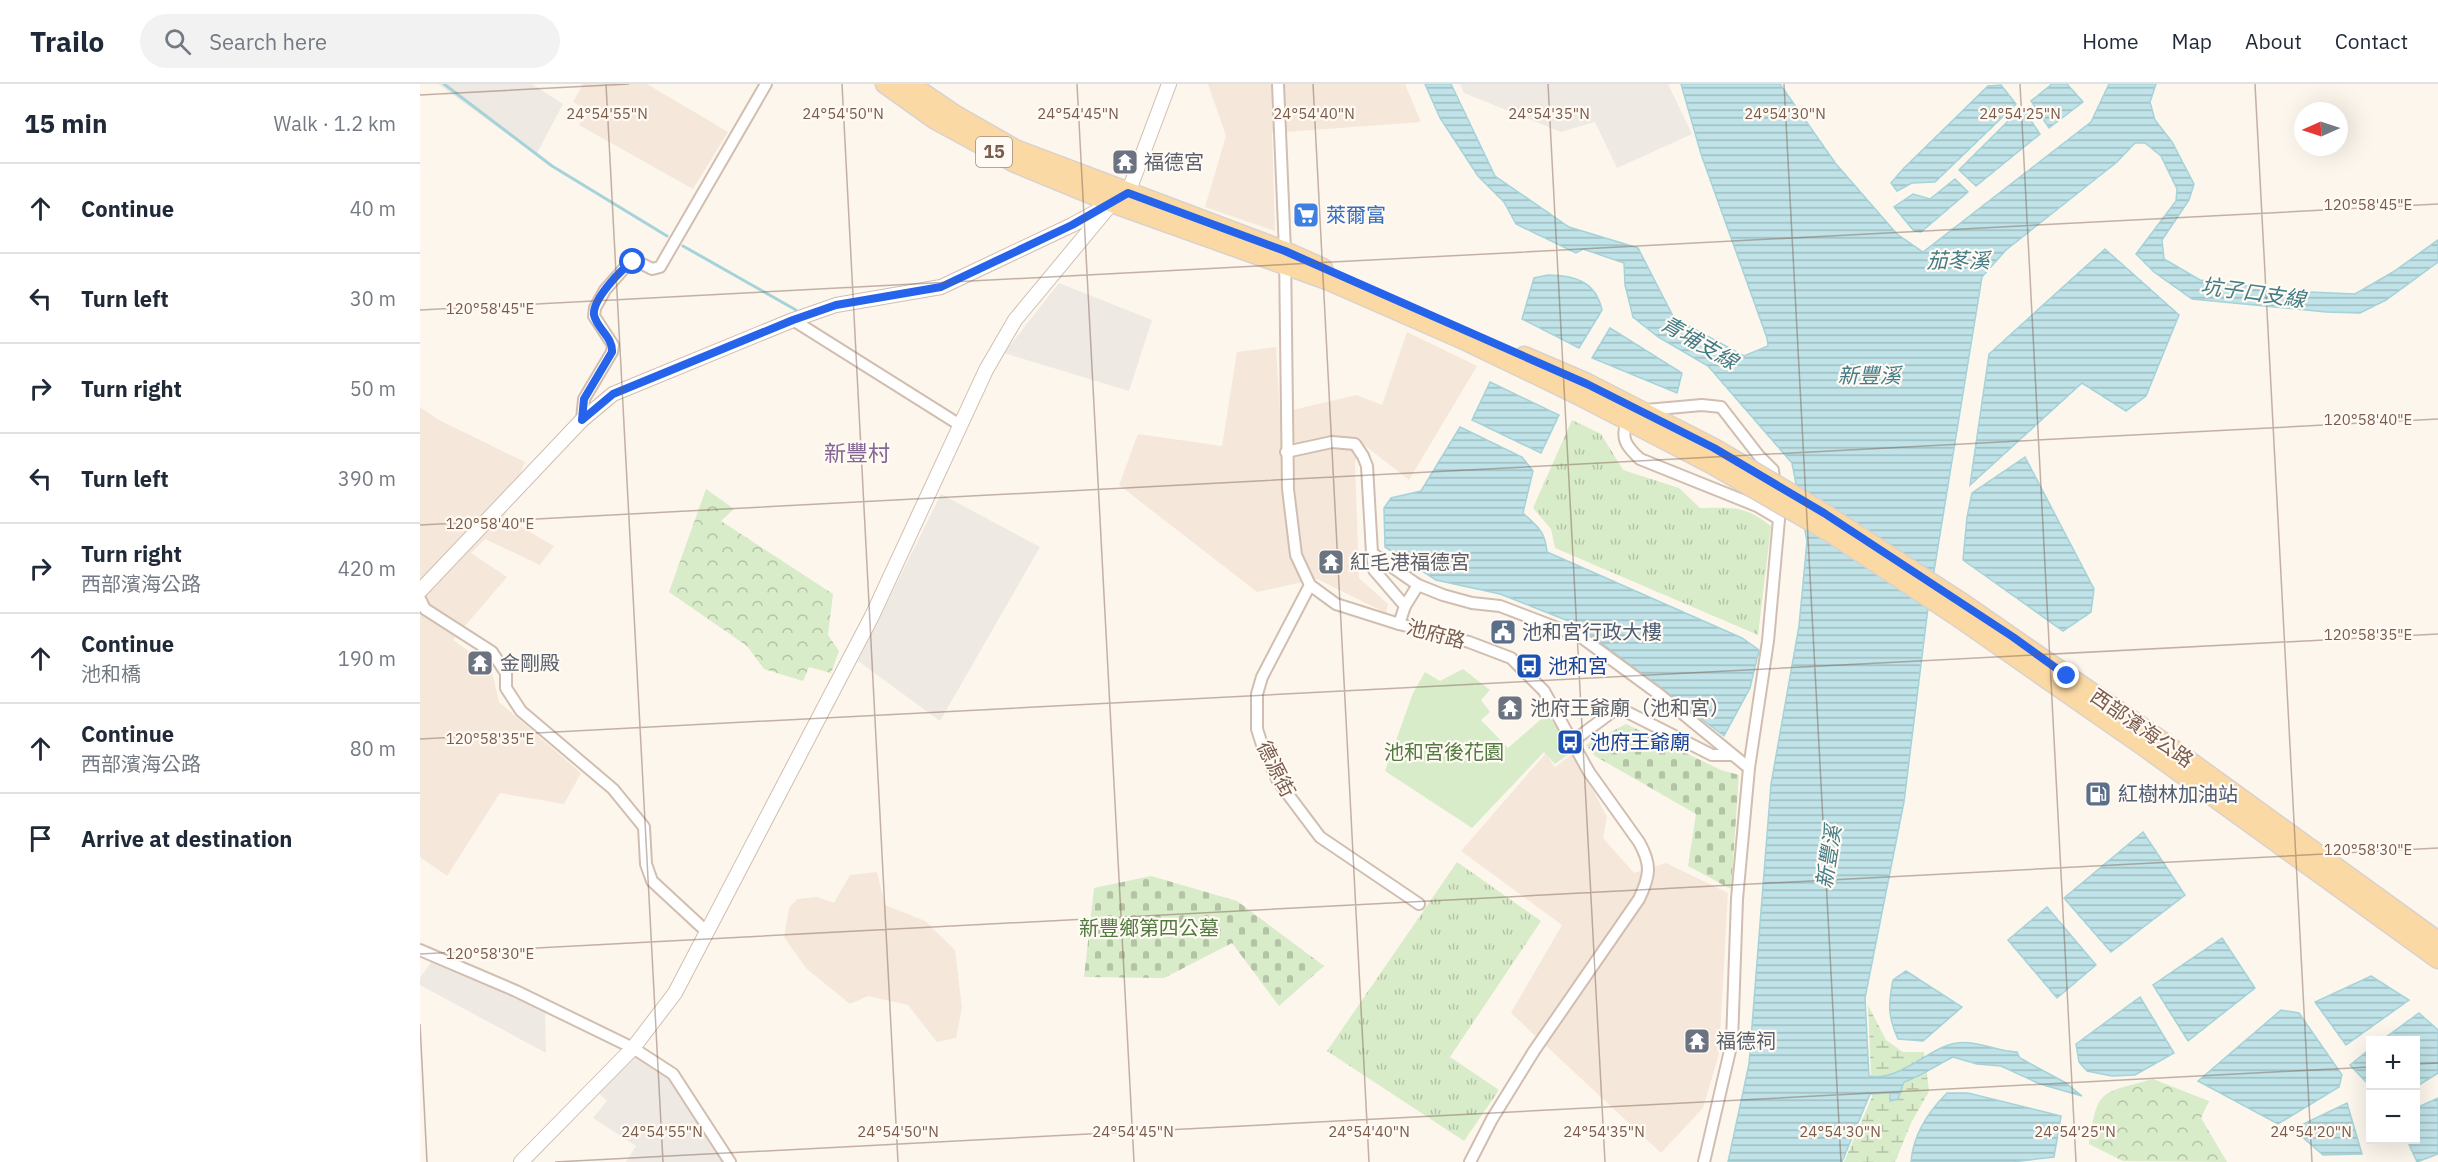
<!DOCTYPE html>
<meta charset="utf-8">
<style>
body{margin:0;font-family:"IBM Plex Sans","Noto Sans TC",sans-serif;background:#f2f2f3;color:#1f2937}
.controls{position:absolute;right:18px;bottom:18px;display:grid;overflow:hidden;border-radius:0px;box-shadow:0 6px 24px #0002}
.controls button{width:54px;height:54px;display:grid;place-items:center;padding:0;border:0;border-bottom:2px solid #e0e1e3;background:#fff;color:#1f2937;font:30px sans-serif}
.compass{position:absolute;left:1874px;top:18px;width:54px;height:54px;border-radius:50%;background:#fff;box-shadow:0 6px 24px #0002;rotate:267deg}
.stop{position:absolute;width:18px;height:18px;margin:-14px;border:4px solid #2563eb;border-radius:50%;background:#fff}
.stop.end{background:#2563eb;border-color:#fff;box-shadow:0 2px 6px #0008}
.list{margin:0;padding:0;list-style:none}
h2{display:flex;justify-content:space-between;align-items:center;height:78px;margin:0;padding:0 24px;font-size:26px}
h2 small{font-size:20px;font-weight:400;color:#747a83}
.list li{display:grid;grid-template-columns:39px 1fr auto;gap:18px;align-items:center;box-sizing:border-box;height:90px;padding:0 24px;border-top:2px solid #e0e1e3}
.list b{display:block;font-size:22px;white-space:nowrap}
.list p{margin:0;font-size:20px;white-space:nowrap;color:#747a83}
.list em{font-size:20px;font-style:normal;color:#747a83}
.icon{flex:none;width:33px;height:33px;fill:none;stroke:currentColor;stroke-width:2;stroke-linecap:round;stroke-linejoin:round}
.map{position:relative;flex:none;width:2018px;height:1078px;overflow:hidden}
header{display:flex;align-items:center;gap:36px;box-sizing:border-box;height:84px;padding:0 30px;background:#fff;border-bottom:2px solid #e0e1e3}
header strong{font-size:28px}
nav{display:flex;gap:33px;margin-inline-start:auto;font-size:21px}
.search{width:420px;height:54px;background:#f2f2f3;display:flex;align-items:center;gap:15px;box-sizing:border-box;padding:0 21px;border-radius:33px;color:#747a83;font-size:22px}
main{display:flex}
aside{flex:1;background:#fff}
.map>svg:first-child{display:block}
.residential{fill:#f5e8da}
.industrial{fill:#efe9e4}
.grass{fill:url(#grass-tufts)}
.forest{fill:url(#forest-crowns)}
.wetland{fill:url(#wetland-marsh)}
.cemetery{fill:url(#cemetery-stones)}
.green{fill:#d8ecc9}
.water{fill:url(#water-rules);stroke:#a5d3da;stroke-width:1.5}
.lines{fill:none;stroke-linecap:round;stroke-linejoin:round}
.stream{stroke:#a5d3da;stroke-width:3}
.minor-casing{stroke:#d1beb0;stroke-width:14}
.tertiary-casing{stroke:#d1beb0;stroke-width:16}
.primary-casing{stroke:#dad1cd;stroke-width:21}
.minor{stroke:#fff;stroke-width:10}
.tertiary{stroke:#fff;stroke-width:14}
.primary{stroke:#fbd9a5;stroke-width:18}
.primary-bridge-casing{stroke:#dad1cd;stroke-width:21;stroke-linecap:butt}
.primary-bridge{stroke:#fbd9a5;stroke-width:18}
.route{stroke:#2563eb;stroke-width:8}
.ticks{fill:none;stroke:#7a5c4d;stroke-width:1.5;stroke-opacity:0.45}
.labels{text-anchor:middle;stroke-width:4.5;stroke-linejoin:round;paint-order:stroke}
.shield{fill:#fffaf3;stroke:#a28b7f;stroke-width:1.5}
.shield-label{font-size:18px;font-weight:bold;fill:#7a5c4d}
.worship-label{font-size:20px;fill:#5b616d;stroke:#fffaf3;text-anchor:start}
.shop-label{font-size:20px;fill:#366cbe;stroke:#fffaf3;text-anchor:start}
.service-label{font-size:20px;fill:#4e5e75;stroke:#fffaf3;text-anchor:start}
.street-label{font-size:20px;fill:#7a5c4d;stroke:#fffaf3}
.transit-label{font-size:20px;fill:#164399;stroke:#fffaf3;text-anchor:start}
.park-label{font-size:20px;fill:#537a41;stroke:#fffaf3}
.water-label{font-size:21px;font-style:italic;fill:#437c86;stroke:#fffaf3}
.quarter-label{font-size:22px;fill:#846695;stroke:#fffaf3}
.ticks-label{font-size:15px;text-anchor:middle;fill:#7a5c4d;stroke:#fffaf3;stroke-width:4.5;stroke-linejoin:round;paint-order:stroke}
</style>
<header>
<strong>Trailo</strong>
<div class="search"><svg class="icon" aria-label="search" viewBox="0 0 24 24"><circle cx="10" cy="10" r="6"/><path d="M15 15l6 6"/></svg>Search here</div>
<nav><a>Home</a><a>Map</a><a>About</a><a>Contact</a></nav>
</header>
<main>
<aside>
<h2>15 min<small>Walk · 1.2 km</small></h2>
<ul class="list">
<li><svg class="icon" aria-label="ahead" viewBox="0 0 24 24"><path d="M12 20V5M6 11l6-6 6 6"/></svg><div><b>Continue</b></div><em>40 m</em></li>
<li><svg class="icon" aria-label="left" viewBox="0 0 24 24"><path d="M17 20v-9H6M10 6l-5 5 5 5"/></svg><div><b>Turn left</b></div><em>30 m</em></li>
<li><svg class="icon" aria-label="right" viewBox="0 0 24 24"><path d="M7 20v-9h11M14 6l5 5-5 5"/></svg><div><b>Turn right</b></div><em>50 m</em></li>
<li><svg class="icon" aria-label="left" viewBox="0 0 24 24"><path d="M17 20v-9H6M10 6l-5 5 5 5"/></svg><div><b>Turn left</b></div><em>390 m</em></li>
<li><svg class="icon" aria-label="right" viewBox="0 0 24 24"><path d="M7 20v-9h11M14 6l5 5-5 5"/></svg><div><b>Turn right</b><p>西部濱海公路</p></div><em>420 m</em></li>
<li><svg class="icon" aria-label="ahead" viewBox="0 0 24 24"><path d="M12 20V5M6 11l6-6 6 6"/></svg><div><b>Continue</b><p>池和橋</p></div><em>190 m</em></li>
<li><svg class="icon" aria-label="ahead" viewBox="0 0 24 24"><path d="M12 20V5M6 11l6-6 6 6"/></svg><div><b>Continue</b><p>西部濱海公路</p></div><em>80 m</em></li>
<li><svg class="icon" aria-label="arrive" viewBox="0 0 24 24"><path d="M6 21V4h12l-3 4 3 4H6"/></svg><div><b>Arrive at destination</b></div></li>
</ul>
</aside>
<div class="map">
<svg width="2018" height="1078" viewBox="0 0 2018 1078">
<defs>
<pattern id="grass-tufts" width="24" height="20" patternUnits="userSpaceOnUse" patternTransform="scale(1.5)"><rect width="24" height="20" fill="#d8ecc9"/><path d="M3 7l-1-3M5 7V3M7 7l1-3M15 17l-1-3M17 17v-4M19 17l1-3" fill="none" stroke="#b4c2a5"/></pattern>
<pattern id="forest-crowns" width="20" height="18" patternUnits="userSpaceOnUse" patternTransform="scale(1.5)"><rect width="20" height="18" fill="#d8ecc9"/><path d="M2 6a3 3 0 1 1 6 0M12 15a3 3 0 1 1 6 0" fill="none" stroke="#b4c2a5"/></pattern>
<pattern id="wetland-marsh" width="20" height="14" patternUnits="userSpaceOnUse" patternTransform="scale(1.5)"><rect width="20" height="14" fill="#d8ecc9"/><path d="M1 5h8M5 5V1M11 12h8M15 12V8" fill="none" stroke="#b4c2a5"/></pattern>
<pattern id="cemetery-stones" width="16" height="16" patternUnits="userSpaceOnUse" patternTransform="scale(1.5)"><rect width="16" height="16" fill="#d8ecc9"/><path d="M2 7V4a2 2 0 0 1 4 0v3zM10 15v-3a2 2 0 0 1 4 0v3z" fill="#b4c2a5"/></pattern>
<pattern id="water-rules" width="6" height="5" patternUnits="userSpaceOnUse" patternTransform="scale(1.5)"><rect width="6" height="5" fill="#bfe3e8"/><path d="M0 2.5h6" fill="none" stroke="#a0bbbe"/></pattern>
</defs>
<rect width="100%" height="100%" fill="#fdf6ec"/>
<g class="residential">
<path d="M163,0H227L308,48L273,105L159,41L168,27L153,18Z"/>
<path d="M788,0H985L1001,38L852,49L855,147L785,123L806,52Z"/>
<path d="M987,248L1057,282L989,396L944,361L935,378L939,494L968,520L966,529L897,495L837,508L699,401L718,350L802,362L817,268L856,263L860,329L936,311L962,321Z"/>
<path d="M0,323L19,336L105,378L84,433L134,462L120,481L65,455L51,469L87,493L33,556L71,583L79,618L161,689L144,720L80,709L27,792L0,773Z"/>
<path d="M1126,669L1135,683L1154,669L1187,733L1183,754L1214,789L1246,779L1308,809L1299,970L1283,1024L1241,1069L1091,929L1142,841L1041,767Z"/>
<path d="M457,788L465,821L505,837L535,866L542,924L536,954L517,958L488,921L448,912L430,920L386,884L364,853L369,824L377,815L397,813L414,819L430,791Z"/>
</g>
<g class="industrial">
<path d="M18,0H112L143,20L116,71Z"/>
<path d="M1040,0H1248L1272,50L1197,84L1175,38L1141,48L1044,9Z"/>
<path d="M639,199L732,236L709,307L584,269Z"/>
<path d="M521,410L620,463L520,637L438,577Z"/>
<path d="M12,877L125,928L126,969L0,901V894Z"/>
<path d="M215,973L251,996L303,1078H206L216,1062L173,1034L187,1017L177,1007Z"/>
</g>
<g class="grass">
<path d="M1152,336L1181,350L1203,386L1259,404L1280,424C1313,424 1324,421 1351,442L1338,551L1135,464L1131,445L1113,424Z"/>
<path d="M1037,778L1121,837L1030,973L1079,1006L1044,1057L907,967Z"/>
</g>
<g class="forest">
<path d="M286,405L314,425L301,437L413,510L408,551L419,567L411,589L389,583L383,597L344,585L327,562L249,508Z"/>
<path d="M1733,995L1789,1017L1781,1034L1807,1078L1703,1077L1669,1060C1678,1003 1680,1010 1733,995Z"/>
</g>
<path class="wetland" d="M1448,921L1466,956L1483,968H1504L1509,1007L1491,1039L1475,1078H1424L1452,1013Z"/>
<g class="cemetery">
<path d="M1206,640L1301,686L1319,691L1311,805L1268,782L1276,730L1175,672L1166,661Z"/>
<path d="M731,792L817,817L904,882L859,922L812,859L744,894L664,893L674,804Z"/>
</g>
<path class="green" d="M1043,585L1070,606L1061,616L1070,628L1061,636L1088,664L1127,630L1153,667L1135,680L1124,668L1052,744L965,687L993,609L1005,588L1020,597Z"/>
<g class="water">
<path d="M1005,0H1031L1075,92L1149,143L1218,164L1254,234L1324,272L1348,262L1347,254L1281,70L1261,0H1360L1416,80L1477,150L1503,168L1671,38L1689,0H1736L1730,18L1735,36L1752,58L1774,100L1769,116L1742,156L1744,175L1780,196L1866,207L1935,210L1973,188L2018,156V178L1966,216L1940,229L1906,228L1772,215L1734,188L1716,170L1756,117L1757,105L1741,72L1725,59H1715L1697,78L1586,166L1562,193L1508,524L1484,718L1445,914L1449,992C1474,997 1501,973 1523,963C1552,951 1571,967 1597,968L1600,974L1646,999L1662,1012L1620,1000L1581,982L1557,980L1533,973C1516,981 1501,993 1484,998L1478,1015L1470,1017V1009L1450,1010L1422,1078H1308L1329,980L1351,700L1379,542L1387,457L1372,379L1288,282L1238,253L1213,233L1205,201L1204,179L1163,165L1156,169L1096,140L1084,118L1058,92L1020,34Z"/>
<path d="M1632,0H1647L1663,18L1629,44L1611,17Z"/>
<path d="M1581,1L1596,20L1515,98L1492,99L1477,107L1471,99L1483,85L1568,2Z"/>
<path d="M1604,26L1620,50L1556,102L1539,86L1594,31Z"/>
<path d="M1535,95L1548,108L1501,148L1494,147L1474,123L1493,110L1510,115Z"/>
<path d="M1685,165L1759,231L1726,312L1706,327L1662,299L1550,401L1569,270Z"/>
<path d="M1128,191C1155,191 1176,198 1182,226L1159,264L1102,235L1114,194Z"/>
<path d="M1190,244L1262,289L1257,309L1172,274Z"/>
<path d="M1070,298L1139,331L1121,369L1052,336Z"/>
<path d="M1040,343L1102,373L1113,387L1103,429C1118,443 1125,447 1127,468L1322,554L1339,566L1330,604L1304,652L1156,540L1080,510L1016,496L965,463L964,424L971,414L1001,407Z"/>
<path d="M1605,373L1674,505L1671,528L1643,547L1543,476L1547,433L1552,409Z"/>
<path d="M1723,748L1765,811L1691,868L1644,814Z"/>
<path d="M1627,823L1676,881L1637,914L1588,856Z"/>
<path d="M1802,854L1835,904L1768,957L1733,901Z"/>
<path d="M1486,887L1542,923L1503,957L1478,955C1468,933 1468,920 1473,896Z"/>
<path d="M1951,892L1989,916L1926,961L1895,918Z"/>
<path d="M1720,913L1754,969L1715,991L1692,992L1667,987L1659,978L1656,960Z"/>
<path d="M1861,926L1879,929L1922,991L1919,1003L1858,1040L1778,997Z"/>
<path d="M1999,929L2018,946V989L1996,1003V956H1962Z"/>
<path d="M1950,965V1002L1930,981Z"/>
<path d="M1527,1009H1548L1641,1032L1634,1073L1592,1078H1491C1493,1051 1508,1028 1527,1009Z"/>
<path d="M2018,1014V1070L1997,1078L1987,1056H1996V1024Z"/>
<path d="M1927,1019L1942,1070L1903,1071L1873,1045Z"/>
</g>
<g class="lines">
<g class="stream">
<path d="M24,0L132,82L247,152"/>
<path d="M263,162L376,226"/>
</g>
<defs>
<g id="minor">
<path d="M858,0L865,167L868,405L876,471L890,501L916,520L979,540L1049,558L1091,574L1124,607L1169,688L1219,758C1232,781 1230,792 1219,815L1114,967L1072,1035L1050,1078"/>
<path d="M373,236L540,341"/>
<path d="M1226,326L1282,321L1301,323L1339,372L1353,386L1355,402"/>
<path d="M162,336L164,315L192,268L193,261L174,232L175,224L185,206L207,181C217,176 223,180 232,185L240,183L346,0"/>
<path d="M1207,337C1200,355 1207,363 1220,375L1337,422L1359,435"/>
<path d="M866,368L912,358L935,360L943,372L947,382L952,469L998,501L1023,511L1052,519L1080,522L1161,553L1240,611L1329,684L1317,815L1312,958L1284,1078"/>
<path d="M952,469L954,486L985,522"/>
<path d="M890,501L842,593L837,610V645L843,664L858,697L900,753L999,820"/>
<path d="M0,515L5,525L72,568L86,589V604L101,627L193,705L224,743L226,780L232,797L286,847"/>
<path d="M979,540L985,522L998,501"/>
<path d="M1153,657L1192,628L1203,626L1292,671H1310"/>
<path d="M1329,684L1348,557L1359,435L1357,417"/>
<path d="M0,866L96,907L213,964L253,990L310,1078"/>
</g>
<g id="tertiary">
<path d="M702,113L708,109L749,0"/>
<path d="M0,507L162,336L193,310L373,236L416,221L521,203L652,141L685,123"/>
<path d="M101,1078L213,964L255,909L452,532L566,286L595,236L692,119"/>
</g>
<g id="primary">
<path d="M465,0L514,35L595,79L692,119L907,196L1046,257L1158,311L1293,381"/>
<path d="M490,0L534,30L595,65L865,167L903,184"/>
<path d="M1104,272L1167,299L1294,364"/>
<path d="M1541,518L1739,655L2018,857"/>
<path d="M1535,531L1726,664L2018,875"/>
</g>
</defs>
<use href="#minor" class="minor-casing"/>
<use href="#tertiary" class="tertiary-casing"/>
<use href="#primary" class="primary-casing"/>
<use href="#minor" class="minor"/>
<use href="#tertiary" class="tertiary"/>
<use href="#primary" class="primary"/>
<defs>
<g id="primary-bridge">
<path d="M1294,364L1404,429L1541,518"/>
<path d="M1293,381L1414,451L1535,531"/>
</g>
</defs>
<use href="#primary-bridge" class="primary-bridge-casing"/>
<use href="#primary-bridge" class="primary-bridge"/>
</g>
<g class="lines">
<path class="route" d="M213,178C201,185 172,216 174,231C177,245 193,253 192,268L164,315L162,336L193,310L373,236L416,221L521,203L652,141L708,109L865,167L1167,300L1294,364L1404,429L1593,553L1647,592"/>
</g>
<path class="ticks" d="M186,0L243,1078M422,0L478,1078M657,0L714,1078M893,0L949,1078M1128,0L1185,1078M1364,0L1421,1078M1600,0L1656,1078M1835,0L1892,1078M0,11L209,0M0,226L2018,120M0,441L2018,335M0,655L2018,550M0,870L2018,764M0,940L7,1078M1996,980L2018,979M135,1078L1950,983"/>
<defs>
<symbol id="temple-square" viewBox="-11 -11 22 22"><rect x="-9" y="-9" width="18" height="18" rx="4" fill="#6b7280" stroke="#fffaf3"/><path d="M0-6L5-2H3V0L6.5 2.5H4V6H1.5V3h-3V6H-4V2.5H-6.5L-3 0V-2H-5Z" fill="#fff"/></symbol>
<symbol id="supermarket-square" viewBox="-11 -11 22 22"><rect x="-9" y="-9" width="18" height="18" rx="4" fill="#3f7fe0" stroke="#fffaf3"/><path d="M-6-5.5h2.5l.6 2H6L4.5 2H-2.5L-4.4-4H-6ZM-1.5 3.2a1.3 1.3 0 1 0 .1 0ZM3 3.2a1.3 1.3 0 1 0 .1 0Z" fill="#fff"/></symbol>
<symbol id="civic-square" viewBox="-11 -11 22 22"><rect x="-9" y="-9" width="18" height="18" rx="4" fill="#5c6f8a" stroke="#fffaf3"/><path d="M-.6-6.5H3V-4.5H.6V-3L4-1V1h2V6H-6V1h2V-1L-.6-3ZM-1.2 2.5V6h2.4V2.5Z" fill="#fff"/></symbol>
<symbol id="bus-square" viewBox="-11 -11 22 22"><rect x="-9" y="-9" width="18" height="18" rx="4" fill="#1a4fb4" stroke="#fffaf3"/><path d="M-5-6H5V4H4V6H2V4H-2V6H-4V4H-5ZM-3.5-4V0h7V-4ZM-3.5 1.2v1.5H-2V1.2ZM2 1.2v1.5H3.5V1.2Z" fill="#fff"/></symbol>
<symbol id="fuel-square" viewBox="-11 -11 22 22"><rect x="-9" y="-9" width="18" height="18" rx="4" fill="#5c6f8a" stroke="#fffaf3"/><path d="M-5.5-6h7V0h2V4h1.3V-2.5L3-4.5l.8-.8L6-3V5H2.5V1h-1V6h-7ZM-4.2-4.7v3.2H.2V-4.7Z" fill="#fff"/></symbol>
</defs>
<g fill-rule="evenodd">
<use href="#temple-square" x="690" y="63" width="30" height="30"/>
<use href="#supermarket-square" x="871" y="116" width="30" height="30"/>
<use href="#temple-square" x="896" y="463" width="30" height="30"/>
<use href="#civic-square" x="1068" y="533" width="30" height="30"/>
<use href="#temple-square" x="45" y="564" width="30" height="30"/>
<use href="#bus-square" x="1094" y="567" width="30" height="30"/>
<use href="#temple-square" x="1075" y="609" width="30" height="30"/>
<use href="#bus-square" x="1135" y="643" width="30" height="30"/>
<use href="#fuel-square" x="1663" y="695" width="30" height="30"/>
<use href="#temple-square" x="1262" y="942" width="30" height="30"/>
</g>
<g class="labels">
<rect class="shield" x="556" y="53" width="36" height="30" rx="4.5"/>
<g class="shield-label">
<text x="574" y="74">15</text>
</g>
<g class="worship-label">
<text x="724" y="85">福德宮</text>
<text x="930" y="485">紅毛港福德宮</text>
<text x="80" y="586">金剛殿</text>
<text x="1110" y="631">池府王爺廟（池和宮）</text>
<text x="1296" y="964">福德祠</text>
</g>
<g class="shop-label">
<text x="906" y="138">萊爾富</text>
</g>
<g class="service-label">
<text x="1102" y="555">池和宮行政大樓</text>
<text x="1698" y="717">紅樹林加油站</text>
</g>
<g class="street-label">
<text transform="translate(1016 550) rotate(15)" y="7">池府路</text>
<text transform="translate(1722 644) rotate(35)" y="7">西部濱海公路</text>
<text transform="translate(856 685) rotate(63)" y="7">德源街</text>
</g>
<g class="transit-label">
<text x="1128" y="589">池和宮</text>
<text x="1170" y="665">池府王爺廟</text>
</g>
<g class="park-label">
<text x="1024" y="675">池和宮後花園</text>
<text x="729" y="851">新豐鄉第四公墓</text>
</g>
<g class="water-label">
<text x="1538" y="184">茄苳溪</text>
<text transform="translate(1833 209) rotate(8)" y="7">坑子口支線</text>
<text transform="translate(1279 259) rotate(30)" y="7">青埔支線</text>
<text x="1449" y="299">新豐溪</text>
<text transform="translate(1409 773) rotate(-81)" y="7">新豐溪</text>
</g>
<g class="quarter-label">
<text x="437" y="377">新豐村</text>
</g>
</g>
<g class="ticks-label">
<text x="187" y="35">24°54'55"N</text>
<text x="423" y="35">24°54'50"N</text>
<text x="658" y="35">24°54'45"N</text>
<text x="894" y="35">24°54'40"N</text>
<text x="1129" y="35">24°54'35"N</text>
<text x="1365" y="35">24°54'30"N</text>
<text x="1600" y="35">24°54'25"N</text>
<text x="1948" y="126">120°58'45"E</text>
<text x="70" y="230">120°58'45"E</text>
<text x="1948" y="341">120°58'40"E</text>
<text x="70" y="445">120°58'40"E</text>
<text x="1948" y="556">120°58'35"E</text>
<text x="70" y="660">120°58'35"E</text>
<text x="1948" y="771">120°58'30"E</text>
<text x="70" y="875">120°58'30"E</text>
<text x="242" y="1053">24°54'55"N</text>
<text x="478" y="1053">24°54'50"N</text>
<text x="713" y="1053">24°54'45"N</text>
<text x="949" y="1053">24°54'40"N</text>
<text x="1184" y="1053">24°54'35"N</text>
<text x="1420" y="1053">24°54'30"N</text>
<text x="1655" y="1053">24°54'25"N</text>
<text x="1891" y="1053">24°54'20"N</text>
</g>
</svg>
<div class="controls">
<button>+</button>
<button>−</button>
</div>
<svg class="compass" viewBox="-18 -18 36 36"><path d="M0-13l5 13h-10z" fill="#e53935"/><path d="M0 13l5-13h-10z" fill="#747a83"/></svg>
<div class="stop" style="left:213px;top:178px"></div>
<div class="stop end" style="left:1647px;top:592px"></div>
</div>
</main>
